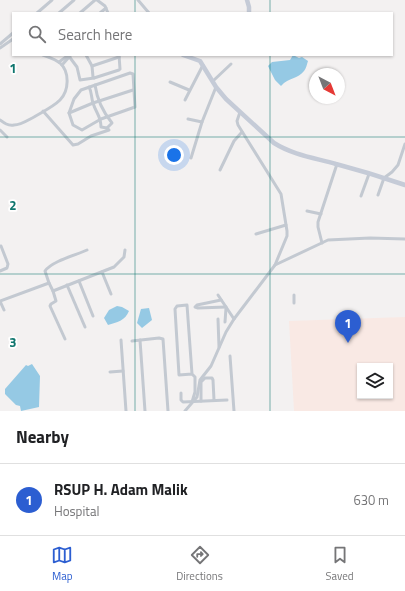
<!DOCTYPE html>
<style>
body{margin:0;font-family:"Titillium Web",sans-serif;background:#f2f2f2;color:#202124}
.controls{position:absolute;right:12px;bottom:12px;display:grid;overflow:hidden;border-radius:0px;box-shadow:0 1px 3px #0004}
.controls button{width:36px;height:36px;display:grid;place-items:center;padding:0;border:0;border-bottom:1px solid #e0e0e0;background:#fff;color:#202124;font:20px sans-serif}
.compass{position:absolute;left:309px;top:68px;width:36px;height:36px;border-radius:50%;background:#fff;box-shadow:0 1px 3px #0004;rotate:138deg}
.you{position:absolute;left:174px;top:155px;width:14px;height:14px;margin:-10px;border:3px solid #fff;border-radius:50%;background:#1a73e8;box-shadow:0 0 0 6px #1a73e833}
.badge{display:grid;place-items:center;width:26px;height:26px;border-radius:50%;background:#2c5ed1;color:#fff;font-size:13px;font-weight:700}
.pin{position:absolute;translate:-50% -33px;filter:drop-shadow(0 1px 2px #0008)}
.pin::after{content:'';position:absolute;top:21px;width:14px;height:12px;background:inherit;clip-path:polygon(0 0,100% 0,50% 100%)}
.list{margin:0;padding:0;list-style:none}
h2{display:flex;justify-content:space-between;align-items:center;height:52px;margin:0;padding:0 16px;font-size:17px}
h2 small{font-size:13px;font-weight:400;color:#757577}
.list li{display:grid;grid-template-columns:26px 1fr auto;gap:12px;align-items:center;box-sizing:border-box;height:72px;padding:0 16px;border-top:1px solid #e0e0e0}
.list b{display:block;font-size:15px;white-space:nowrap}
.list p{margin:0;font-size:13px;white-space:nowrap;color:#757577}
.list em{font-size:13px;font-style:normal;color:#757577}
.icon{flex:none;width:22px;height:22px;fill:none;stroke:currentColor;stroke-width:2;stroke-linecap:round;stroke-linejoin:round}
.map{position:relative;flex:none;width:405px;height:411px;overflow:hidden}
.search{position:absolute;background:#fff;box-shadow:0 1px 3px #0004;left:12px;right:12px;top:12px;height:44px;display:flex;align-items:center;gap:10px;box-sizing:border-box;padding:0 14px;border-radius:0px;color:#757577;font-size:15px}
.sheet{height:124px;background:#fff}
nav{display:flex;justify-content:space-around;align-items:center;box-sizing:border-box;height:56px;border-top:1px solid #e0e0e0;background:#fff;font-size:11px;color:#757577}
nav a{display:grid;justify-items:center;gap:2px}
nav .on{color:#2c5ed1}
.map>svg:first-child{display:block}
.medical{fill:#f9e9e4;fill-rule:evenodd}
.water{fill:#95c9e4}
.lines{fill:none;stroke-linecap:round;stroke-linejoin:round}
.street{stroke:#c3c9d1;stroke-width:3}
.secondary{stroke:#c5cbd7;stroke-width:4.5}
.grid{fill:none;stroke:#0f766e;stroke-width:1;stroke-opacity:0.55}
.grid-label{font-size:13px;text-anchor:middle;font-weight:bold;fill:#0f766e;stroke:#fff;stroke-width:3.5;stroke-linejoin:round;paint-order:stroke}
</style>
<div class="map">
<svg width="405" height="411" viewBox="0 0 405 411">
<rect width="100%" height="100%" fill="#f3f1f1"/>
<path class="medical" d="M405,317V411H294L289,321ZM360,366H390V396H360Z"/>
<g class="water">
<path d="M293,55L299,58L302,57L308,61C307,64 306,69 304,71C298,79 289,77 281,86L275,80L268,66L272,62L290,60Z"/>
<path d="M117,306L122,307L129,311C125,321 117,322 108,325L104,318L109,310Z"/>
<path d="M149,308L152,320L142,328L137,323L141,309Z"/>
<path d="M32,364L40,376L39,407L21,411L20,406L16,405L5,394V389L26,365L28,366Z"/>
</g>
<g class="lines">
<g class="street">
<path d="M97,0L105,6L108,13"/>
<path d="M138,0L149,13"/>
<path d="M37,13L52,0"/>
<path d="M59,13L74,0"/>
<path d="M80,13L95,0"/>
<path d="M100,13L106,8"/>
<path d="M0,44L13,33"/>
<path d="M0,48L13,39"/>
<path d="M68,55L77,67L80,80L94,78"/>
<path d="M86,55L92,66L93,77L94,78L119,70L120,69L119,55"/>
<path d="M59,62L66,57L69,56"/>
<path d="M62,65L70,56"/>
<path d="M92,66L119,57"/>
<path d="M130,73L133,74L135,107L101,119L82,130L73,125L69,113L74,99L81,90Z"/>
<path d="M213,81L231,64"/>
<path d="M170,82L189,90"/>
<path d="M95,85C97,99 103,112 112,123L107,128"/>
<path d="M185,100L203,65"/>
<path d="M43,111L73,145L78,144L91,136L109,130L107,128L101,127C101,116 96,113 93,103C91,97 92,92 89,87"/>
<path d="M240,112L237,121L238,125L281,194L287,231V236L275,265"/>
<path d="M69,113L93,103L133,90"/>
<path d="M188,119L202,122"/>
<path d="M0,120C4,123 8,126 14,125C21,125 28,120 34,117C42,112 53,107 60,100C69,91 70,72 60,63C55,59 48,57 43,55"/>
<path d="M0,130L7,137"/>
<path d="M191,158L202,122L216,87"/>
<path d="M220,170L234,141L242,132"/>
<path d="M378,195L384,178L392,172L398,165L405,144"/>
<path d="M361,196L369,174"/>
<path d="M307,211L321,214"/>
<path d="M256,234L286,225"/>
<path d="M322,243L318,227V222L337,164"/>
<path d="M0,271L7,268L8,264L1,246"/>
<path d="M102,272L111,294"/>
<path d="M79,281L93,316"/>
<path d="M49,283L45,271C52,261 76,255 87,250"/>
<path d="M67,285L85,327"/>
<path d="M53,291L56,301L51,304L50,306L65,339"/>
<path d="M218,295L234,319"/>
<path d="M294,295V303"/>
<path d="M221,300L197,305L195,307L198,308L226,307"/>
<path d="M4,310L0,301L49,283L53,291L114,267L124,257L125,250"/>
<path d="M218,319L219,347"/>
<path d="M225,322L226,308"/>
<path d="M121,340L126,411"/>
<path d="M140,340L145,411"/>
<path d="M132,341L159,338L163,339L168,411"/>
<path d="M230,356L234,411"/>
<path d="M110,372L123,371"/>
<path d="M181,393V400L183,402L227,400"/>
<path d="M201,401V382L205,378H212L213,380L214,400"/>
<path d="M192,402L195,392V377L192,374L187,305L177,306L175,309L179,375L192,374"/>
<path d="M185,411L197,397L200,380L211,366L226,332L234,319L275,265L328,240L370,238L405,239"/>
</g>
<g class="secondary">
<path d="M247,0L249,7V13"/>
<path d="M183,55L200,61L216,87L226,99L274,143C293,155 315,158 336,164C359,170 382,177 405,185"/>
</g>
</g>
<path class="grid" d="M135,0V13M270,0V13M135,55V411M270,55V411M0,137H405M0,274H405"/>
<g class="grid-label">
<text x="13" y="73">1</text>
<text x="13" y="210">2</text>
<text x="13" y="347">3</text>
</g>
</svg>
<div class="controls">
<button><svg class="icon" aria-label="layers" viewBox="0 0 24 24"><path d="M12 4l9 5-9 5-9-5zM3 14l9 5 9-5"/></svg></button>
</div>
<svg class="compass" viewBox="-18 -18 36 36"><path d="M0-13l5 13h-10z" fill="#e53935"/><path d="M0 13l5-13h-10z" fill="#757577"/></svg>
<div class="you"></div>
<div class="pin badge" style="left:348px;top:343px">1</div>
<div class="search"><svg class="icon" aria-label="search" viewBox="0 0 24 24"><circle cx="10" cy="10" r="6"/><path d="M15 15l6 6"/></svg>Search here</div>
</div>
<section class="sheet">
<h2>Nearby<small></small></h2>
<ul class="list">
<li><span class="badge">1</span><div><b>RSUP H. Adam Malik</b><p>Hospital</p></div><em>630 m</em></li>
</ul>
</section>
<nav>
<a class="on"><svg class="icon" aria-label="map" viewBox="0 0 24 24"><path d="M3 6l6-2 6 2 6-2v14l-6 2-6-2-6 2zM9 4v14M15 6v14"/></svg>Map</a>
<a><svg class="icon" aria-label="directions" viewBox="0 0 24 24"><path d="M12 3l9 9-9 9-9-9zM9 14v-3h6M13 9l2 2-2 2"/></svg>Directions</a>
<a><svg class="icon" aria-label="saved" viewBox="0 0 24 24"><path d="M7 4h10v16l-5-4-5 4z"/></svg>Saved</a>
</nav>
